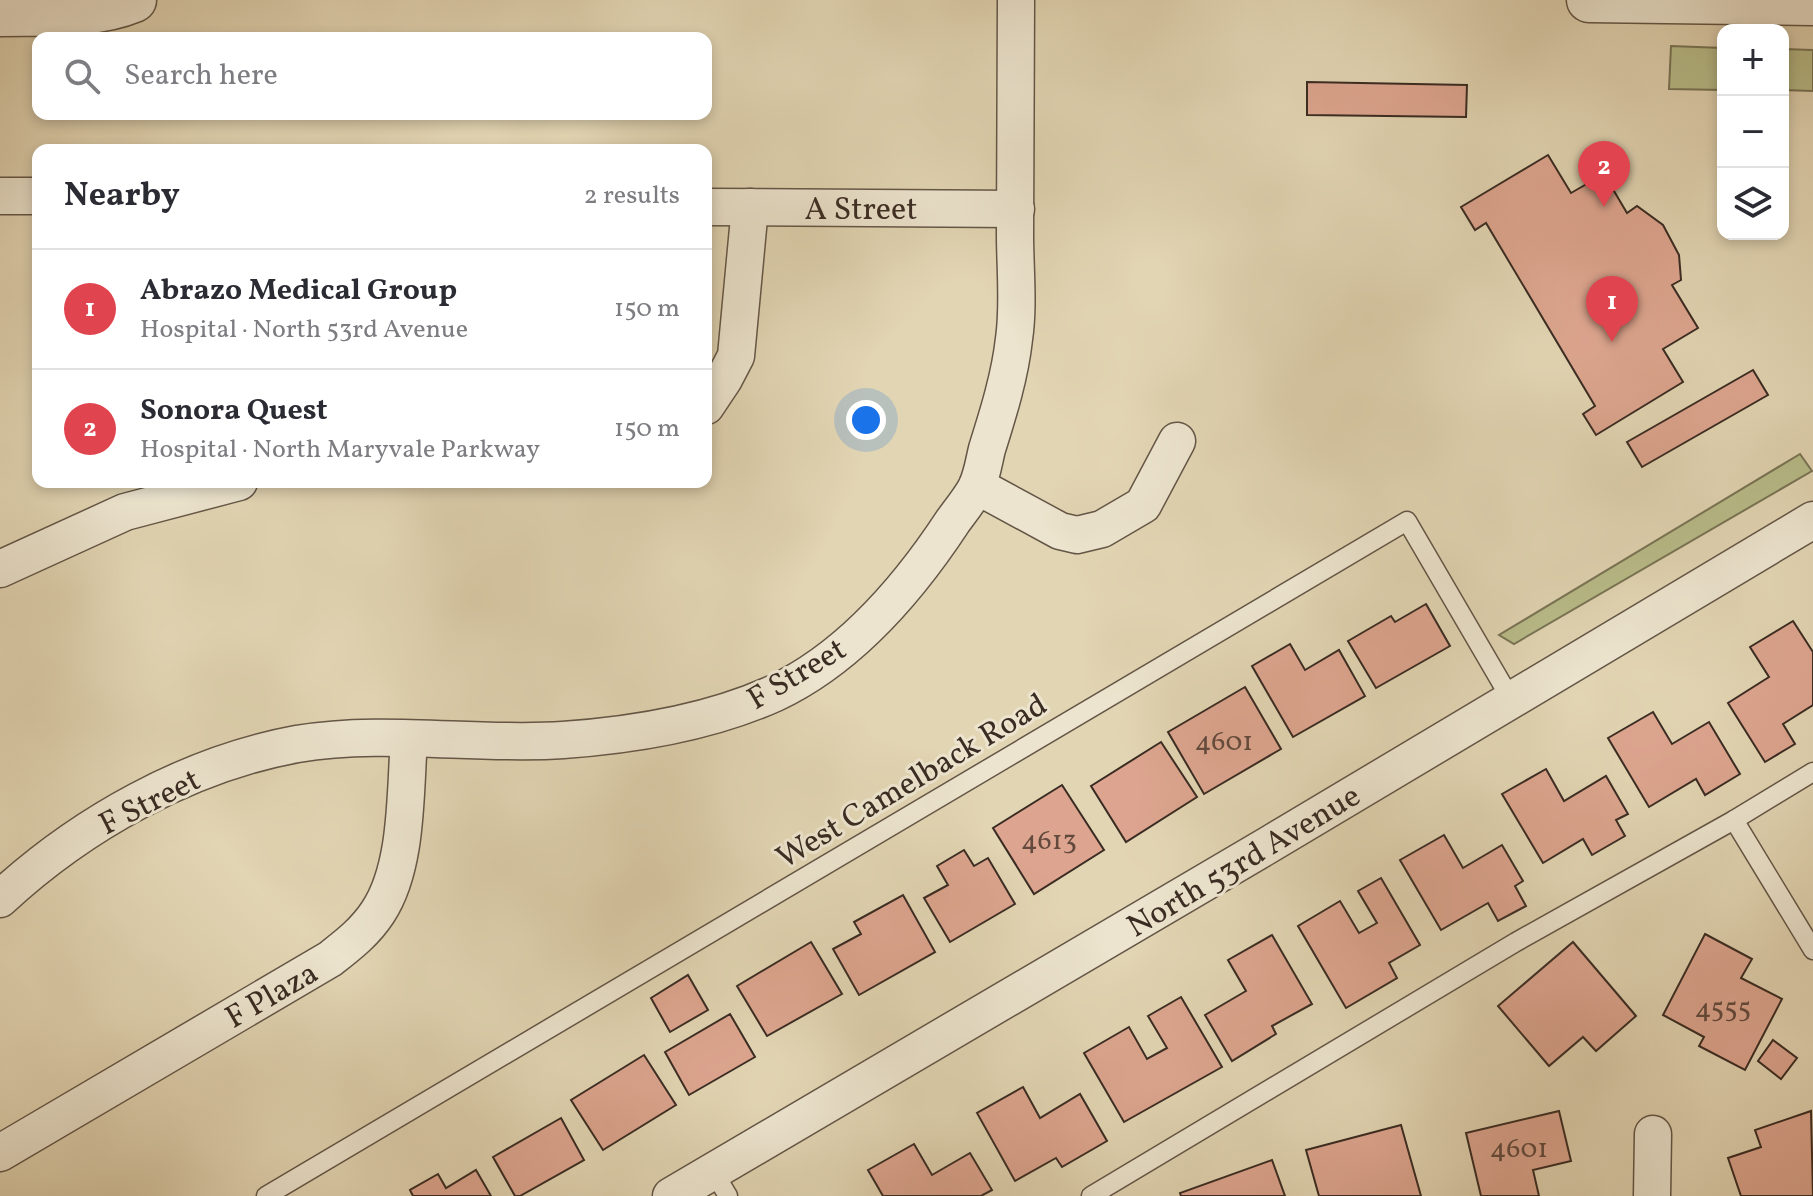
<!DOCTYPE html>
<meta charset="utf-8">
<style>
body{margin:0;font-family:Vollkorn,serif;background:#f7f7f7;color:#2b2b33}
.controls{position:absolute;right:24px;top:24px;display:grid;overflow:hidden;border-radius:16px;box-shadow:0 4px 12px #0003}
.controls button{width:72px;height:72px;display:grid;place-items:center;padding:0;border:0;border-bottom:2px solid #e1e1e2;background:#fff;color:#2b2b33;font:40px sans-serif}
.you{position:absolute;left:866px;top:420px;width:28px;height:28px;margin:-20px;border:6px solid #fff;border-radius:50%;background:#1a73e8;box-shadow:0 0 0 12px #1a73e833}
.badge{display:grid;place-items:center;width:52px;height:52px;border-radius:50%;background:#b45309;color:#fff;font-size:26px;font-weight:700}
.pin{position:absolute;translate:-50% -66px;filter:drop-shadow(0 2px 4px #0008)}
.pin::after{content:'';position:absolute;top:42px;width:28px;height:24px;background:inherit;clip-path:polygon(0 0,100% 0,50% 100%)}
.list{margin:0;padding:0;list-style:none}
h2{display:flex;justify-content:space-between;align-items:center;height:104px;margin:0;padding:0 32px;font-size:34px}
h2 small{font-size:26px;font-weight:400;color:#7c7c81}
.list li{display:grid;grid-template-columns:52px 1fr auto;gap:24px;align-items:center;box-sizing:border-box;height:120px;padding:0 32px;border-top:2px solid #e1e1e2}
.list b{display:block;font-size:30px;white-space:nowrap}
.list p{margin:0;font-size:26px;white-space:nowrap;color:#7c7c81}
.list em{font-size:26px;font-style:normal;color:#7c7c81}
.icon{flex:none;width:44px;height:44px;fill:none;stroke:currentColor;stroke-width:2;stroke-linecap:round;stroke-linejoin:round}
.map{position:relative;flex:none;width:1813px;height:1196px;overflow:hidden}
.search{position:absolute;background:#fff;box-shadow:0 4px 12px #0003;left:32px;top:32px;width:680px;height:88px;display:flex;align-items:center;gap:20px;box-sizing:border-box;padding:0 28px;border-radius:16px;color:#7c7c81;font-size:30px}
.panel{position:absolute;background:#fff;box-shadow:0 4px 12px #0003;left:32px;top:144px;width:680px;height:344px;border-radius:16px}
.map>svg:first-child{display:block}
.green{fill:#b8bc89;stroke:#797456;stroke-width:2}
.building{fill:#dda58f;stroke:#3a2c23;stroke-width:2}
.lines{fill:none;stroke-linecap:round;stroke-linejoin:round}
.service-casing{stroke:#645647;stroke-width:21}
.minor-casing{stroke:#645647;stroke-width:39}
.tertiary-casing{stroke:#645647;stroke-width:47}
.service{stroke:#ece4ce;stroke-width:18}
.minor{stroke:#ece4ce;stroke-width:36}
.tertiary{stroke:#ece4ce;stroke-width:44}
.labels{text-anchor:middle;stroke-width:6;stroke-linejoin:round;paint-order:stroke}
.number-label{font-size:28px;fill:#634a3e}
.street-label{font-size:32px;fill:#3a2c23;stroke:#ece4ce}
</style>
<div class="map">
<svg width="1813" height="1196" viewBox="0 0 1813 1196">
<rect width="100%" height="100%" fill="#e2d5b3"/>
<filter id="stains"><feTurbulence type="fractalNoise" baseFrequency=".0025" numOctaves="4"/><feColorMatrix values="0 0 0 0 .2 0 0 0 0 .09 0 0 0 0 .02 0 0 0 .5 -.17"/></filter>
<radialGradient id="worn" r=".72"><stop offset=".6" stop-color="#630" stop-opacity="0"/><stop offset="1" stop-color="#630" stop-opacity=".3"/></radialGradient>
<g class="green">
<path d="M1671,46L1723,48V90L1669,89Z"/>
<path d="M1783,49L1813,50V91L1783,90Z"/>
<path d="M1800,454L1812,471L1514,644L1499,635Z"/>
</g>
<g class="building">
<path d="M1307,82L1467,85L1466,117L1307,115Z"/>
<path d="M1548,155L1571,193L1604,174L1627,213L1637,206L1663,225L1679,255L1681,280L1672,285L1698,328L1663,349L1683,382L1596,435L1583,414L1595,406L1486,223L1475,230L1461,207Z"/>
<path d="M1753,370L1768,395L1642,467L1627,442Z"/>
<path d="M1426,604L1450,646L1376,688L1348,641L1391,616L1395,622Z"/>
<path d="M1793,621L1813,652V705L1783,724L1795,744L1765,762L1728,703L1769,677L1750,647Z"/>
<path d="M1290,644L1305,670L1339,650L1365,696L1293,737L1252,666Z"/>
<path d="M1245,687L1281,749L1204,794L1168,732Z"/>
<path d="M1653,712L1672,744L1709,722L1740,774L1705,795L1696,779L1649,807L1608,738Z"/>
<path d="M1161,742L1197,797L1126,842L1091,786Z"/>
<path d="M1546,769L1564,801L1606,776L1628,814L1616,820L1625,836L1592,855L1583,839L1543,863L1502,794Z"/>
<path d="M1062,785L1104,850L1034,894L993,828Z"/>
<path d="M1444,835L1463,868L1502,845L1523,881L1515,886L1526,906L1498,921L1488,903L1441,930L1400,860Z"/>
<path d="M964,850L974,866L988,858L1015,904L950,942L924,898L948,885L937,866Z"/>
<path d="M1381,878L1420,945L1389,963L1397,978L1346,1008L1298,926L1340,901L1359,933L1377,923L1358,891Z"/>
<path d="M903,895L935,952L859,995L833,949L861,934L854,922Z"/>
<path d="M1705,934L1752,959L1741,978L1782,999L1745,1070L1699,1046L1704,1037L1663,1015Z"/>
<path d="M1272,935L1312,1004L1272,1026L1276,1034L1232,1061L1205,1015L1246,991L1228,960Z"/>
<path d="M811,942L842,994L767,1036L737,986Z"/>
<path d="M1573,942L1636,1016L1596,1051L1583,1037L1549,1066L1498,1006Z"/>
<path d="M688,975L708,1010L670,1032L651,998Z"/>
<path d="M1181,997L1222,1067L1124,1122L1084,1053L1129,1027L1147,1059L1167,1048L1148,1016Z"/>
<path d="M730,1014L755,1057L689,1095L665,1052Z"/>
<path d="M1773,1040L1797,1058L1781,1079L1758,1061Z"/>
<path d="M644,1055L676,1105L603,1150L571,1100Z"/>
<path d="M1023,1087L1040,1118L1080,1094L1107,1141L1062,1167L1056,1158L1015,1181L977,1113Z"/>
<path d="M1559,1111L1571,1161L1533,1170L1539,1196H1481L1466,1133Z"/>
<path d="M1811,1111L1813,1196H1741L1728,1158L1761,1147L1755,1130Z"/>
<path d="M561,1118L584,1160L520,1196H515L493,1157Z"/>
<path d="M1401,1125L1421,1196H1319L1306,1150Z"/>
<path d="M914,1144L932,1175L970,1153L992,1190L981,1196H883L868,1170Z"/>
<path d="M1272,1160L1285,1196H1181L1180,1193Z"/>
<path d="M476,1170L491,1196H413L410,1190L438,1174L446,1188Z"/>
</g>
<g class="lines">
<defs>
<g id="service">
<path d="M1734,820L1813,950"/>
<path d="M713,1171L728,1196"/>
<path d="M266,1196L1407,521L1512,701"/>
<path d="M1091,1196L1516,942L1734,820L1813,772"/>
</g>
<g id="minor">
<path d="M0,196H38"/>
<path d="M706,207L1016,209"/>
<path d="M706,406L724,379L736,356L750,207"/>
<path d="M977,486L1060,531L1077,535L1102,529L1143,505L1177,441"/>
<path d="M0,569L125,512L239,482"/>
<path d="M0,899C81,824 188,764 297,744C385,729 475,746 563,740C635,735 709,723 775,693C849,658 909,588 953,521C961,510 970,499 976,488C982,476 984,461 987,449C998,414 1010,376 1014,339C1019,305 1015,269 1015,234C1016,156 1016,78 1016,0"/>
<path d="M0,1153L330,959C348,945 365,932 378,912C408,867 405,792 409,739"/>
<path d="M671,1196L1270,844L1813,520"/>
<path d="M1652,1196L1653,1134"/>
</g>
<g id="tertiary">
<path d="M1589,0L1813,3"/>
<path d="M0,14C44,13 93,17 134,0"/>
</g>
</defs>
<use href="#service" class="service-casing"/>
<use href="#minor" class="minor-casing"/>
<use href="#tertiary" class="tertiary-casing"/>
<use href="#service" class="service"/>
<use href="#minor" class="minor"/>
<use href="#tertiary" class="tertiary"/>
</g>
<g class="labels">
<g class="number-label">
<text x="1224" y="750">4601</text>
<text x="1049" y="849">4613</text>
<text x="1723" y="1017">4555</text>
<text x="1519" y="1157">4601</text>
</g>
<g class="street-label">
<text x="861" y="219">A Street</text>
<text transform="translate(796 673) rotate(-31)" y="11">F Street</text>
<text transform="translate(911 780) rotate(-31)" y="11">West Camelback Road</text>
<text transform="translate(149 801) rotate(-27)" y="11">F Street</text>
<text transform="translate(1243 860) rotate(-31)" y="11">North 53rd Avenue</text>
<text transform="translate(271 994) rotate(-30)" y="11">F Plaza</text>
</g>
</g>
<rect width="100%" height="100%" filter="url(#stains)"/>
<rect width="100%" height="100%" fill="url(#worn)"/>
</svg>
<div class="controls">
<button>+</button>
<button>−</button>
<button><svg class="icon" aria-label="layers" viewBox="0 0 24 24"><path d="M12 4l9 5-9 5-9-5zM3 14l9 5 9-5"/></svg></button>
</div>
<div class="you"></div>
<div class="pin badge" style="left:1612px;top:342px;background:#e0444e">1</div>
<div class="pin badge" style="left:1604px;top:207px;background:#e0444e">2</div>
<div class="search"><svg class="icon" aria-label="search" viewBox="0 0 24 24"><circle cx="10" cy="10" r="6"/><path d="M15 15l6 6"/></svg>Search here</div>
<section class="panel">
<h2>Nearby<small>2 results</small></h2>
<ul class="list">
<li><span class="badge" style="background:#e0444e">1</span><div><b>Abrazo Medical Group</b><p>Hospital · North 53rd Avenue</p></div><em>150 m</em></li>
<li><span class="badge" style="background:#e0444e">2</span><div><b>Sonora Quest</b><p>Hospital · North Maryvale Parkway</p></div><em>150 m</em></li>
</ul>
</section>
</div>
